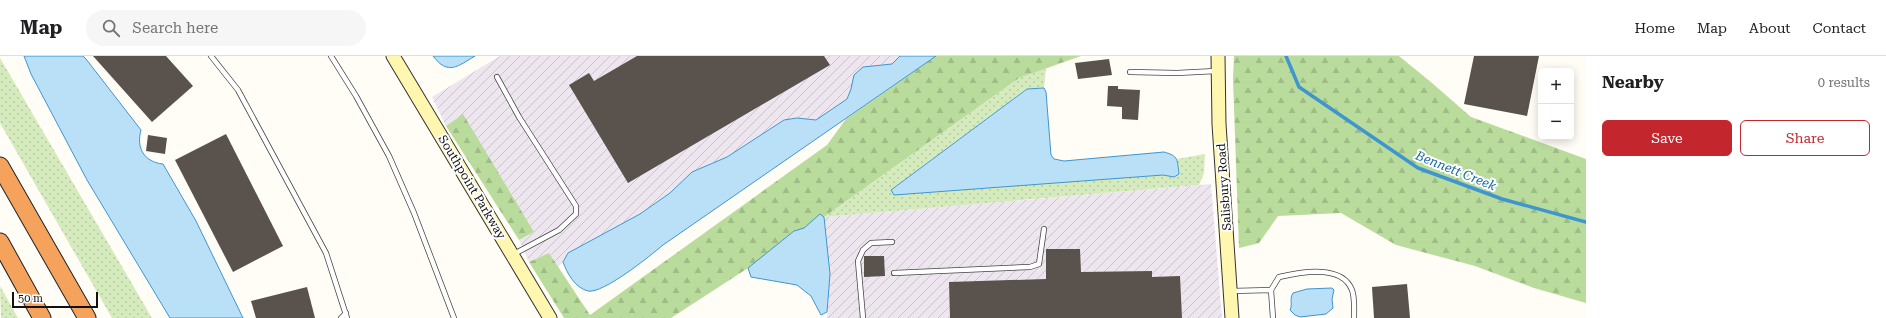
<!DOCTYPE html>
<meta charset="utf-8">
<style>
body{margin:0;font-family:"Roboto Serif",serif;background:#f6f6f6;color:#202124}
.controls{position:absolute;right:12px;top:12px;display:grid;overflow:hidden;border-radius:6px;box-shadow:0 2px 10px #0003}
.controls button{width:36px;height:36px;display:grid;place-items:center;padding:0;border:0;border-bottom:1px solid #e0e0e0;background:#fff;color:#202124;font:20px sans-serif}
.scale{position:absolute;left:12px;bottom:10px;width:86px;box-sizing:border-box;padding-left:4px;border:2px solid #111;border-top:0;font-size:11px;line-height:14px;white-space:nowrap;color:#111;-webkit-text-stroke:3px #fff;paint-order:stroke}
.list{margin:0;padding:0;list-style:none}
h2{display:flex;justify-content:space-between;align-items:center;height:52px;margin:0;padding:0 16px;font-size:17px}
h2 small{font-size:13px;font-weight:400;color:#757577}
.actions{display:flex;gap:8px;padding:12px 16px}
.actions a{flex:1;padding:9px 0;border:1px solid #c4262e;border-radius:6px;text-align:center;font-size:14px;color:#c4262e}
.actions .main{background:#c4262e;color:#fff}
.icon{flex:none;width:22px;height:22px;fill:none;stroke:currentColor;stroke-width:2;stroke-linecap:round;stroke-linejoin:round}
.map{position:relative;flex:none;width:1586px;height:262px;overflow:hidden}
header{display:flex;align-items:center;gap:24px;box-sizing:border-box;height:56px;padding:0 20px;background:#fff;border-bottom:1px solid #e0e0e0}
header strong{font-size:19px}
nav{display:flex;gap:22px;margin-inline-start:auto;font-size:14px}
.search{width:280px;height:36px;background:#f6f6f6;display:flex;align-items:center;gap:10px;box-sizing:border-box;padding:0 14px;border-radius:22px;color:#757577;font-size:15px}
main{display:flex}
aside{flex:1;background:#fff}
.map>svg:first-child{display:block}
.industrial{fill:url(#industrial-furrows)}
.grass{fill:url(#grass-dots)}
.forest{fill:url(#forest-firs)}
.water{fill:#b9e0f7;stroke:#3f96cf}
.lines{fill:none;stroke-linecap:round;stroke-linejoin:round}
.stream{stroke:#3f96cf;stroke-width:3.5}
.building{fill:#5a524d}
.lane-casing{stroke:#444;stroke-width:6}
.secondary-casing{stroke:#333;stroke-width:15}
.highway-casing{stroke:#222;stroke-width:19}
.lane{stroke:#fff;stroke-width:4.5}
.secondary{stroke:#fff6b0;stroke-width:13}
.highway{stroke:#f5a25d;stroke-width:17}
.labels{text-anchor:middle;stroke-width:4;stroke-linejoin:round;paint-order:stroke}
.street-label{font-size:12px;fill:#111;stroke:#fff}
.water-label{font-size:13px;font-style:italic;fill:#1768a6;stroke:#fff}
</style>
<header>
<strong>Map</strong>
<div class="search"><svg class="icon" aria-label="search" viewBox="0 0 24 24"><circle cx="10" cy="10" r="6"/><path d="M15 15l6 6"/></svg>Search here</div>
<nav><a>Home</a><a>Map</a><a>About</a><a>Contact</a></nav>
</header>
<main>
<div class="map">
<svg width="1586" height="262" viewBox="0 0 1586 262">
<defs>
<pattern id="industrial-furrows" width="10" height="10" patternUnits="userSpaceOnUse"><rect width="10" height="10" fill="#eee6ef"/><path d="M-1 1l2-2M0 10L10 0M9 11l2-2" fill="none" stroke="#cbc4cc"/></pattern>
<pattern id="grass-dots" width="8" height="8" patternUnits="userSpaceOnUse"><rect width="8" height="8" fill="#d5ebbd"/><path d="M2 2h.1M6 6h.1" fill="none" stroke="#b6c8a1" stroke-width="1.8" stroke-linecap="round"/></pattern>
<pattern id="forest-firs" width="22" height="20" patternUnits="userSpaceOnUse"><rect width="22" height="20" fill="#b9dc9c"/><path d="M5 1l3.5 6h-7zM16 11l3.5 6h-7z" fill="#9ebc85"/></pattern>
</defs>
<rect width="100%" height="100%" fill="#fffdf5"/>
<g class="industrial">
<path d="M500,0H900L892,8L863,11L854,19L851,33L847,43L816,64L797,62L784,64L727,101L692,116L670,137L640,158L568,197L563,206L558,211L549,197L529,206L519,184L534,176L462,59L446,70L432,41Z"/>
<path d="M1211,128L1222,262H827L830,218L824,161Z"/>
</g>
<g class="grass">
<path d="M0,2L152,262H112L0,67Z"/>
<path d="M1046,12L1044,32L1026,33L892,133L1163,119L1174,121L1179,118L1177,103L1205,98L1204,117L1199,129L824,161L1019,22Z"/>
<path d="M0,230L18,262H1Z"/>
</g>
<g class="forest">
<path d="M936,0H1081L1019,22L824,161L820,158L804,173L794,175L748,212L671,262H564L529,206L549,197L590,259L827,89L846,63Z"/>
<path d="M1234,0H1399L1432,27L1471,61L1586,103V247L1534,232L1475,210L1396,189L1341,157L1278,160L1259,187L1239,192L1233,23Z"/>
<path d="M463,58L534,176L519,184L446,70Z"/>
</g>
<g class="water">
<path d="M24,0H83L86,3L141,74C136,92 144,106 163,108L196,165L243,262H170L87,124L31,18Z"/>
<path d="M433,0H475C458,10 448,20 433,0Z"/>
<path d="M900,0H936L663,189C650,200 603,238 588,235C575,232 567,217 563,206L568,197L640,158L670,137L692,116L727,101L784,64L797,62L816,64L847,43L851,33L854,19L863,11L892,8Z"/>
<path d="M1044,32L1046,36L1051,99L1054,103L1064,105L1164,96C1179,100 1177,104 1179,118L1174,121L1163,119L894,139L891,134L1027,33Z"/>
<path d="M820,158L824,161L830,218L827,256L821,259L811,240L797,229L751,221L748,212L794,175L804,172Z"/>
<path d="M1332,232L1334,234L1332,243L1333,252L1326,258L1300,261L1295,259L1290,254C1293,248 1289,243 1293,237L1307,233Z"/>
</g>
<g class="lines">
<path class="stream" d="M1286,0L1299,31L1418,112L1502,143L1586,166"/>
</g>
<g class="building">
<path d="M93,0H166L193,30L152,66Z"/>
<path d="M637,0H824L830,9L628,127L569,29L589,17L594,25Z"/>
<path d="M1474,0H1539L1527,60L1464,48Z"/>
<path d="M1109,3L1112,19L1078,23L1075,7Z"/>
<path d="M1108,30H1118V33L1140,34L1138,64L1122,63V51L1107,50Z"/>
<path d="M226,78L283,190L233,216L175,104Z"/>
<path d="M148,79L167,82L165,98L146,95Z"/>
<path d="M1046,193H1080L1081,216L1152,215V221L1180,220L1182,262H950L949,226L1046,223Z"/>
<path d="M864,200H884L885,220L864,221Z"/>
<path d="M1407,228L1410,262H1374L1372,231Z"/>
<path d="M307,231L315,262H256L251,245Z"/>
</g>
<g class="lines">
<defs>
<g id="lane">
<path d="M211,0L238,34L326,197L347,262"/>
<path d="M331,0L356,40L389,100L414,157L454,262"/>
<path d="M1130,16L1177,17L1216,15"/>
<path d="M497,21L519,61L576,150V158L559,174L514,198"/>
<path d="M894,217L1030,211L1039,208L1044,173"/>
<path d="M1271,234L1279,221C1301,216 1342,208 1352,234C1355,242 1354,254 1354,262"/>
<path d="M1232,235L1271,234L1273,262"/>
<path d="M341,262L346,257"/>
<path d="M863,262L858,205L863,194L871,187L892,186"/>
</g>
<g id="secondary">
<path d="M393,0L550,262"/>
<path d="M1218,0L1219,68L1232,262"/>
</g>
<g id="highway">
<path d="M0,110L87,262"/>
<path d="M0,186L42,262"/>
</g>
</defs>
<use href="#lane" class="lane-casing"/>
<use href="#secondary" class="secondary-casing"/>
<use href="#highway" class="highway-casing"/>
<use href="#lane" class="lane"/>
<use href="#secondary" class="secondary"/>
<use href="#highway" class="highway"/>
</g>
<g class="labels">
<g class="street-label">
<text transform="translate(472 131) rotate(59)" y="4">Southpoint Parkway</text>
<text transform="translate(1224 131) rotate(-94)" y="4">Salisbury Road</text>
</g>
<g class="water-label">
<text transform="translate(1456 114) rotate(22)" y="5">Bennett Creek</text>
</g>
</g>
</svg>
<div class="controls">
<button>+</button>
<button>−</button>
</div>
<div class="scale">50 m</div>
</div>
<aside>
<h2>Nearby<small>0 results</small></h2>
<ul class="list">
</ul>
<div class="actions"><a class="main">Save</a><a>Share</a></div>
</aside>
</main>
